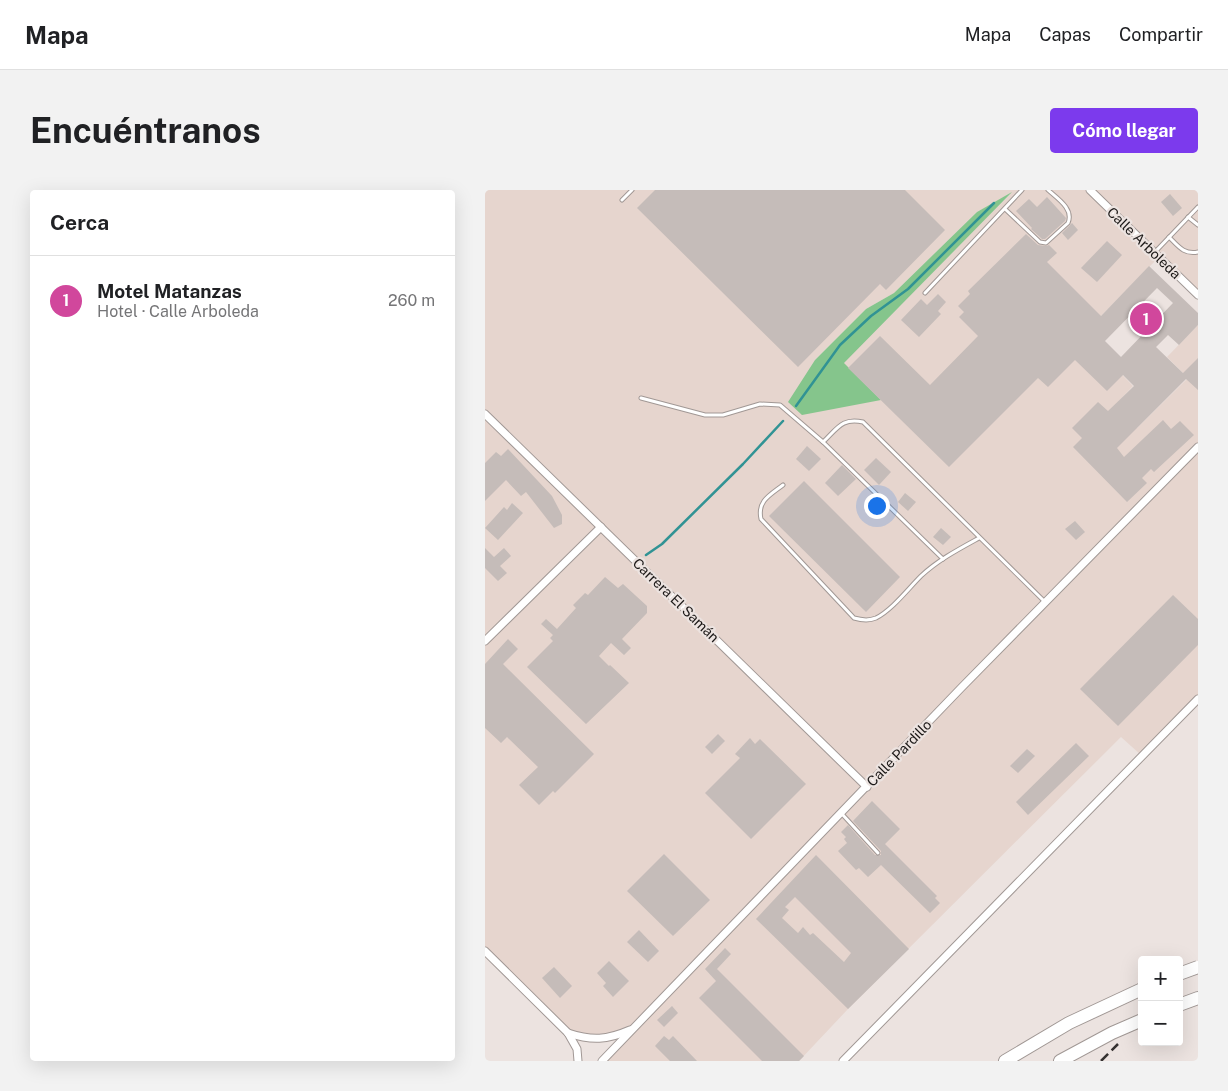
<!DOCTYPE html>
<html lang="es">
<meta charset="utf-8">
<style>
body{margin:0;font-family:"Public Sans",sans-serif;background:#f2f2f2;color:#202124}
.controls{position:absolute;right:15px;bottom:15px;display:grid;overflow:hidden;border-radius:5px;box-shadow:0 5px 20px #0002}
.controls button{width:45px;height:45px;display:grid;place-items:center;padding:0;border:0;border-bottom:1px solid #e0e0e0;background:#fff;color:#202124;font:25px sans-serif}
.you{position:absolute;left:391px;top:315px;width:18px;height:18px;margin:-12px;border:4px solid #fff;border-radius:50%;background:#1a73e8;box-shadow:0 0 0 8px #1a73e833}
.badge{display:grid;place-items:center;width:32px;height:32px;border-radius:50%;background:#7c3aed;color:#fff;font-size:16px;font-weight:700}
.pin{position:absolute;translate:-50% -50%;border:2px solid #fff;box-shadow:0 1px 5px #0006}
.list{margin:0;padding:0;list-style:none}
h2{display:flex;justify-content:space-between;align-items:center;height:65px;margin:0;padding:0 20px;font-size:21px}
h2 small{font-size:16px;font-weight:400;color:#757577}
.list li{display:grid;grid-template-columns:32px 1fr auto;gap:15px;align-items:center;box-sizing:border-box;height:90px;padding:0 20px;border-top:1px solid #e0e0e0}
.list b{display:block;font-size:19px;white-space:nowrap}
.list p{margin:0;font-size:16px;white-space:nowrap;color:#757577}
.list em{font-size:16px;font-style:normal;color:#757577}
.map{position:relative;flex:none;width:713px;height:871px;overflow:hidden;border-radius:5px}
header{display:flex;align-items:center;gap:30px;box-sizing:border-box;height:70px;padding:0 25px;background:#fff;border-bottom:1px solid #e0e0e0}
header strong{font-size:24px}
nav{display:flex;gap:28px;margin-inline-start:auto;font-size:18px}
.intro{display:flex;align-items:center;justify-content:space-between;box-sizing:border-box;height:120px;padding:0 30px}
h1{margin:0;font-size:35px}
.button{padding:12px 22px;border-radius:5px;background:#7c3aed;color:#fff;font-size:18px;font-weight:700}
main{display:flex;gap:30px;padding:0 30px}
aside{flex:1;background:#fff;border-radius:5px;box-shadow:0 5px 20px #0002}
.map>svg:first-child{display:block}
.built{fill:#e6d5ce;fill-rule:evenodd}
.green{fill:#85c58c}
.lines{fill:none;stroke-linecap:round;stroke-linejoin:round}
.stream{stroke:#319394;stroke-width:2.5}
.building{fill:#c5bcb9;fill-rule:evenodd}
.lane-casing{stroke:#a19895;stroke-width:5}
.street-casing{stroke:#a19895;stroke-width:9}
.highway-casing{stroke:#a19895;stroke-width:14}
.lane{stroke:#fff;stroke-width:3}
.street{stroke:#fff;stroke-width:7}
.highway{stroke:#fff;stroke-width:12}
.rail{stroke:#363231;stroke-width:2.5;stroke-dasharray:10 5;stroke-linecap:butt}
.highway-bridge-casing{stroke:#a19895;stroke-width:14;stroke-linecap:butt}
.highway-bridge{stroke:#fff;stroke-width:12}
.labels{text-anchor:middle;stroke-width:4.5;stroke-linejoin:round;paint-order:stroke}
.street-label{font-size:14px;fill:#1b1817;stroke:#ece3e0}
</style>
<header>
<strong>Mapa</strong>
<nav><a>Mapa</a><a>Capas</a><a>Compartir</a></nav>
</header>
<div class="intro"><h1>Encuéntranos</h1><a class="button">Cómo llegar</a></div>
<main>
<aside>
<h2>Cerca<small></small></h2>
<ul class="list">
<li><span class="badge" style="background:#d1479c">1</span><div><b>Motel Matanzas</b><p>Hotel · Calle Arboleda</p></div><em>260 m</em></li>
</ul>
</aside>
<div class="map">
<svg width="713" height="871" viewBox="0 0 713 871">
<rect width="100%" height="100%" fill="#ece3e0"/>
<path class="built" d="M0,0H713V110L672,69L605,137L618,165L648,196L630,215L652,238L703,188L682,167L713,135V509L656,565L636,547L363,819L314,871H117L148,839L130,847L83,843L0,761ZM525,4L358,173L396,210L330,170L381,119L409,103L492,22Z"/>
<path class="green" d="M527,2L359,173L396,210L317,225L303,212L330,170L381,119L409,103L492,22Z"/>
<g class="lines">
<g class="stream">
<path d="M311,216L355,155L386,126L423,99L509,13"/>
<path d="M161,365L177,354L258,274L298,231"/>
</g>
</g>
<g class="building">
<path d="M170,0H420L460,40L401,100L395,94L313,177L152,18Z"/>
<path d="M685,4L697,18L688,26L676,12Z"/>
<path d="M562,7L581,28L580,31L560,49H557L546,39L547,38L531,21L544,9L552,17Z"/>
<path d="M587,33L593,40L583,50L577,43Z"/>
<path d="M541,44L553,55L561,56L564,55L572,63L562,72L616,126L664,76L713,123V135L694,155L683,145L671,157L698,183L713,168V200L701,189L632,258L639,267L678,230L686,239L695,231L709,245L669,282L666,279L657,288L662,293L642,312L588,257L597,248L587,238L613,212L623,221L649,196L638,185L622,201L590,170L563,197L553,188L464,277L363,178L395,146L445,195L493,146L474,127L479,122L473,116L485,104L483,101ZM672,98L688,113L636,167L620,151Z"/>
<path d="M622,51L637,65L612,92L596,78Z"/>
<path d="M453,104L461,112L453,121L456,124L434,147L416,130L436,109L442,115Z"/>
<path d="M322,256L336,269L324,281L311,269Z"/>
<path d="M23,259L67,306L77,325V334L69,338L41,302L36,306L21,290L0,311V273L11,262L16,266Z"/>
<path d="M391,268L406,282L394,295L379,280Z"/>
<path d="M357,275L371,289L353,306L340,293Z"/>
<path d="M319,291L415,387L381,422L284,326Z"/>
<path d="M420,303L431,312L423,321L413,312Z"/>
<path d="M27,313L38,323L13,350L0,338L19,317L22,320Z"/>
<path d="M590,331L600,342L591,350L580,339Z"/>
<path d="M456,338L466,347L458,355L448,347Z"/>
<path d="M0,358L9,367L19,358L26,366L15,376L22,383L13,391L0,378Z"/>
<path d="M120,387L133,398L138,394L162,416V423L137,449L146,458L139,465L126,453L114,466L124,476L125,475L144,493L101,534L42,477L68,451L65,448L68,445L56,434L61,429L72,439L91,418L88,415L100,403L103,405Z"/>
<path d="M688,405L713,429V455L633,536L595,499Z"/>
<path d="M23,449L33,459L18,474L109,564L70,603L68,601L54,615L34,595L53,577L22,547L16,553L0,538V474Z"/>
<path d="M233,544L240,551L227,564L220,557Z"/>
<path d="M265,548L270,554L275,549L321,594L266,649L220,603L255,568L250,564Z"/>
<path d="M591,553L604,566L543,625L531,612Z"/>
<path d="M542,559L550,566L533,583L525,576Z"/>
<path d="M387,611L415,639L400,654L452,706L450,708L455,713L445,723L396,675L383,687L374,678L371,680L353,661L362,653L359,649L361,647L356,642L363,635L390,665H396V661L368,631Z"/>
<path d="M179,664L225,710L188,746L142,701Z"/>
<path d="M331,665L424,759L363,819L271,729ZM310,707L366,763L359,772L328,743L325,745L318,737L313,743L297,728L304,720L300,717Z"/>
<path d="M154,740L174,761L163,772L142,752Z"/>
<path d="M240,758L246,764L232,779L319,866L314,871H277L214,808L231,791L220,779Z"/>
<path d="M124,771L144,791L128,807L118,796L121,793L112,783Z"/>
<path d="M69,777L87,796L75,808L57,788Z"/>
<path d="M187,816L193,823L179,837L172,830Z"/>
<path d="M179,846L184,850L188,846L212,871H185L170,856Z"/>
</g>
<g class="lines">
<defs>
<g id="lane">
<path d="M137,10L147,0"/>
<path d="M520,19L555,52L561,53L583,33C589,19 573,9 563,0"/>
<path d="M703,27L713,35"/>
<path d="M684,47C693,56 699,65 713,62"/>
<path d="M670,62L713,17"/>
<path d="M440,103L537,0"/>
<path d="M156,208L220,225H238L275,214L295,215L338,252L458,369"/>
<path d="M338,252C352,239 357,227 378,232L560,412"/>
<path d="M298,295C285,305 272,311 276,329L369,428C376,430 384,431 391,428C407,420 423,399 436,386C453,370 474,359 494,348"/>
<path d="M357,624L393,663"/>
</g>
<g id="street">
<path d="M605,0L713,105"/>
<path d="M0,224L382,597"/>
<path d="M0,451L116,337"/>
<path d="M0,761L83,843L92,859L93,871"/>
<path d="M83,843C107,851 122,850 145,840"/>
<path d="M117,871L476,498L713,257"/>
<path d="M358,871L713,509"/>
</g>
<g id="highway">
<path d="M694,815L713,808"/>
<path d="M520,871L584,833L657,799"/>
<path d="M575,871L627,843L657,830"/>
</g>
</defs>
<use href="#lane" class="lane-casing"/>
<use href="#street" class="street-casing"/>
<use href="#highway" class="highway-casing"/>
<use href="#lane" class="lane"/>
<use href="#street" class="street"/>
<use href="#highway" class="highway"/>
<path class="rail" d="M616,871L633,854"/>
<defs>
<path id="highway-bridge" d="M694,784L713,777"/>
</defs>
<use href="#highway-bridge" class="highway-bridge-casing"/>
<use href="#highway-bridge" class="highway-bridge"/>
</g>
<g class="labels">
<g class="street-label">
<text transform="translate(659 53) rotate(44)" y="5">Calle Arboleda</text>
<text transform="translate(191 410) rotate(44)" y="5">Carrera El Samán</text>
<text transform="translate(414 563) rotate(-46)" y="5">Calle Pardillo</text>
</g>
</g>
</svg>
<div class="controls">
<button>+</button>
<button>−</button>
</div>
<div class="you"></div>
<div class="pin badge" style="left:661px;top:129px;background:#d1479c">1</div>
</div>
</main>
